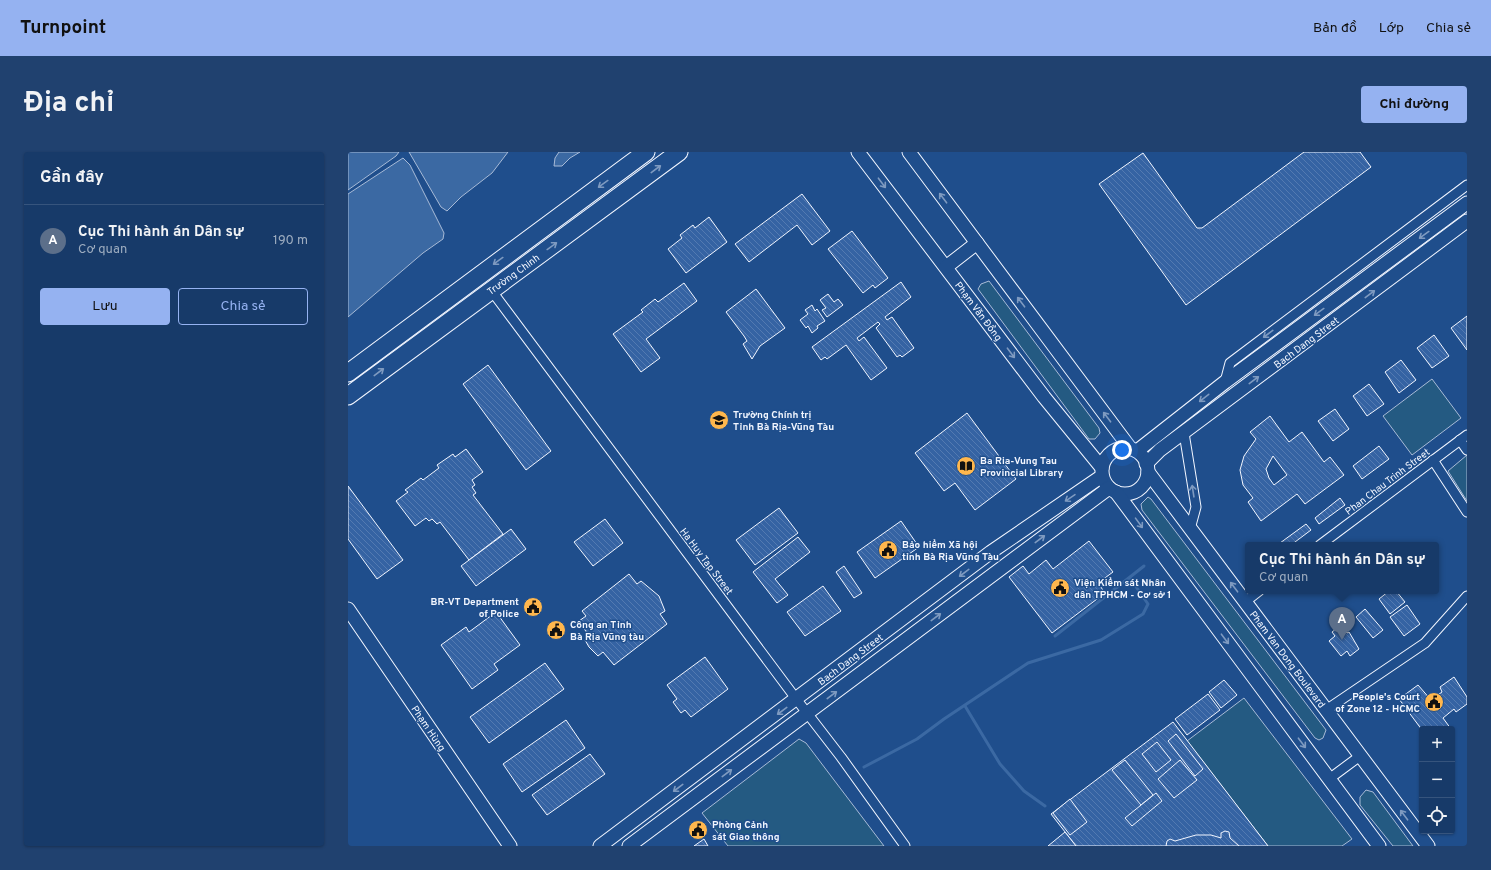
<!DOCTYPE html>
<html lang="vi">
<meta charset="utf-8">
<style>
body{margin:0;font-family:Overpass,sans-serif;background:#20416f;color:#f1f3f6}
.controls{position:absolute;right:12px;bottom:12px;display:grid;overflow:hidden;border-radius:4px;box-shadow:0 1px 3px #0004}
.controls button{width:36px;height:36px;display:grid;place-items:center;padding:0;border:0;border-bottom:1px solid #36547d;background:#173a69;color:#f1f3f6;font:20px sans-serif}
.you{position:absolute;left:774px;top:298px;width:14px;height:14px;margin:-10px;border:3px solid #fff;border-radius:50%;background:#1a73e8;box-shadow:0 0 0 6px #1a73e833}
.badge{display:grid;place-items:center;width:26px;height:26px;border-radius:50%;background:#95b2f1;color:#fff;font-size:13px;font-weight:700}
.pin{position:absolute;translate:-50% -33px;filter:drop-shadow(0 1px 2px #0008)}
.pin::after{content:'';position:absolute;top:21px;width:14px;height:12px;background:inherit;clip-path:polygon(0 0,100% 0,50% 100%)}
.popup{position:absolute;left:897px;top:390px;width:194px;height:52px;box-sizing:border-box;display:grid;place-content:center;border-radius:4px;background:#173a69;filter:drop-shadow(0 1px 3px #0005);font-size:13px;white-space:nowrap;color:#9eadc0}
.popup b{font-size:15px;color:#f1f3f6}
.popup::after{content:'';position:absolute;left:50%;top:100%;margin-left:-8px;border:8px solid transparent;border-top-color:#173a69}
.list{margin:0;padding:0;list-style:none}
h2{display:flex;justify-content:space-between;align-items:center;height:52px;margin:0;padding:0 16px;font-size:17px}
h2 small{font-size:13px;font-weight:400;color:#9eadc0}
.list li{display:grid;grid-template-columns:26px 1fr auto;gap:12px;align-items:center;box-sizing:border-box;height:72px;padding:0 16px;border-top:1px solid #36547d}
.list b{display:block;font-size:15px;white-space:nowrap}
.list p{margin:0;font-size:13px;white-space:nowrap;color:#9eadc0}
.list em{font-size:13px;font-style:normal;color:#9eadc0}
.actions{display:flex;gap:8px;padding:12px 16px}
.actions a{flex:1;padding:9px 0;border:1px solid #95b2f1;border-radius:4px;text-align:center;font-size:14px;color:#95b2f1}
.actions .main{background:#95b2f1;color:#111}
.icon{flex:none;width:22px;height:22px;fill:none;stroke:currentColor;stroke-width:2;stroke-linecap:round;stroke-linejoin:round}
.map{position:relative;flex:none;width:1119px;height:694px;overflow:hidden;border-radius:4px}
header{display:flex;align-items:center;gap:24px;box-sizing:border-box;height:56px;padding:0 20px;background:#95b2f1;color:#111}
header strong{font-size:19px}
nav{display:flex;gap:22px;margin-inline-start:auto;font-size:14px}
.intro{display:flex;align-items:center;justify-content:space-between;box-sizing:border-box;height:96px;padding:0 24px}
h1{margin:0;font-size:28px}
.button{padding:10px 18px;border-radius:4px;background:#95b2f1;color:#111;font-size:14px;font-weight:700}
main{display:flex;gap:24px;padding:0 24px}
aside{flex:1;background:#173a69;border-radius:4px;box-shadow:0 1px 3px #0004}
.map>svg:first-child{display:block}
.green{fill:#245a82;stroke:#a8bbd7}
.water{fill:#3b69a3;stroke:#a8bbd7}
.lines{fill:none;stroke-linecap:round;stroke-linejoin:round}
.stream{stroke:#3b69a3;stroke-width:3}
.building{fill:url(#building-back-hatch);stroke:#f2f6ff;fill-rule:evenodd}
.street-casing{stroke:#f2f6ff;stroke-width:11}
.secondary-casing{stroke:#f2f6ff;stroke-width:15}
.highway-casing{stroke:#f2f6ff;stroke-width:19}
.street{stroke:#1f4e8c;stroke-width:9}
.secondary{stroke:#1f4e8c;stroke-width:13}
.highway{stroke:#1f4e8c;stroke-width:17}
.oneway{stroke:#7e9ac0}
.labels{text-anchor:middle;stroke-width:3;stroke-linejoin:round;paint-order:stroke}
.street-label{font-size:10px;fill:#f2f6ff;stroke:#1f4e8c}
.poi-label{font-size:10px;font-weight:bold;fill:#f2f6ff;stroke:#1f4e8c;text-anchor:start}
</style>
<header>
<strong>Turnpoint</strong>
<nav><a>Bản đồ</a><a>Lớp</a><a>Chia sẻ</a></nav>
</header>
<div class="intro"><h1>Địa chỉ</h1><a class="button">Chỉ đường</a></div>
<main>
<aside>
<h2>Gần đây<small></small></h2>
<ul class="list">
<li><span class="badge" style="background:#5c6f8a">A</span><div><b>Cục Thi hành án Dân sự</b><p>Cơ quan</p></div><em>190 m</em></li>
</ul>
<div class="actions"><a class="main">Lưu</a><a>Chia sẻ</a></div>
</aside>
<div class="map">
<svg width="1119" height="694" viewBox="0 0 1119 694">
<defs>
<pattern id="building-back-hatch" width="6" height="6" patternUnits="userSpaceOnUse"><rect width="6" height="6" fill="#3563a3"/><path d="M-1 5l2 2M0 0l6 6M5-1l2 2" fill="none" stroke="#537ab1"/></pattern>
</defs>
<rect width="100%" height="100%" fill="#1f4e8c"/>
<g class="green">
<path d="M641,129L751,276L752,281L747,287H741L630,137L633,132Z"/>
<path d="M1084,227L1113,266L1064,303L1035,264Z"/>
<path d="M1119,303V349L1100,319Z"/>
<path d="M800,345L803,347L978,578L975,586L971,588L967,586L794,358L793,352Z"/>
<path d="M896,546L1004,687L994,694H920L839,589Z"/>
<path d="M451,587L458,591L536,694H380L354,661Z"/>
<path d="M1018,638L1025,640L1065,694H1045L1012,653V645Z"/>
</g>
<g class="water">
<path d="M0,0H51L48,4L0,38Z"/>
<path d="M61,0H160L144,21L113,45L99,59L93,55Z"/>
<path d="M211,0H232L222,6L214,14H206L207,6Z"/>
<path d="M55,6L62,13L96,81L95,87L75,101L0,165V42Z"/>
</g>
<g class="lines">
<g class="stream">
<path d="M707,484L796,414"/>
<path d="M617,554L652,612L676,639L697,654"/>
<path d="M516,615L569,587L596,567L680,511L753,488L795,462L800,452L782,426"/>
</g>
</g>
<g class="building">
<path d="M956,0H1012L1023,15L838,153L751,32L795,1L849,76H854Z"/>
<path d="M454,42L482,79L464,93L449,73L401,110L387,92Z"/>
<path d="M361,65L379,90L338,121L320,97L334,86L332,83L345,73L347,76Z"/>
<path d="M504,79L540,126L527,136L525,133L515,141L480,97Z"/>
<path d="M553,130L563,145L537,165L539,168L544,165L566,196L554,205L552,203L549,205L528,176L532,172L530,170L509,186L511,189L516,185L539,216L523,228L498,193L479,207L477,205L473,208L464,195Z"/>
<path d="M336,131L349,149L298,187L312,206L293,220L265,182L295,160L293,158L307,147L310,150Z"/>
<path d="M408,137L437,176L412,194L404,207L395,192L399,189L396,184L378,160Z"/>
<path d="M480,142L486,150L490,147L495,153L479,165L474,158L478,156L472,148Z"/>
<path d="M464,153L467,159L469,157L477,169L469,174L470,176L464,181L460,174L458,176L452,168L460,162L457,158Z"/>
<path d="M1119,164V198L1103,176Z"/>
<path d="M1086,183L1101,204L1084,216L1069,196Z"/>
<path d="M1053,208L1068,228L1051,241L1037,220Z"/>
<path d="M140,213L203,299L178,318L115,232Z"/>
<path d="M1021,232L1036,252L1019,264L1005,244Z"/>
<path d="M987,257L1001,277L985,289L970,269Z"/>
<path d="M619,261L668,327L627,358L607,331L596,339L567,301Z"/>
<path d="M922,264L941,290L954,280L976,310L982,305L996,323L957,352L949,342L913,369L900,350L905,346L895,333L892,318L896,304L908,287L902,280ZM925,304L939,323L926,333L921,326L918,317Z"/>
<path d="M1031,294L1041,307L1014,327L1005,314Z"/>
<path d="M118,297L135,320L124,328L127,333L124,335L128,341L125,343L155,382L121,408L92,370L89,372L84,367L81,369L78,366L67,374L48,349L60,340L57,338L73,326L75,328L91,316L89,313L105,302L107,305Z"/>
<path d="M0,334L55,408L29,427L0,387Z"/>
<path d="M992,346L997,353L971,372L967,366Z"/>
<path d="M431,356L450,381L407,413L388,388Z"/>
<path d="M257,367L275,391L245,414L226,390Z"/>
<path d="M553,369L571,395L527,426L509,400Z"/>
<path d="M958,372L963,378L943,393H934L932,391Z"/>
<path d="M163,377L178,397L128,434L113,414Z"/>
<path d="M450,385L462,400L427,427L440,443L429,451L405,420Z"/>
<path d="M741,389L765,420L750,431L757,441L704,481L661,425L675,414L681,422L698,408L705,417Z"/>
<path d="M496,414L514,441L506,446L488,420Z"/>
<path d="M281,422L289,432L293,429L311,444L317,459L312,462L319,472L266,513L255,500L250,504L241,495L237,488L241,484L231,469L238,464L234,459Z"/>
<path d="M475,434L493,459L457,484L439,460Z"/>
<path d="M1041,439H1048L1057,450L1042,462L1031,447Z"/>
<path d="M1059,453L1072,472L1056,484L1042,465Z"/>
<path d="M1017,457L1035,478L1025,486L1008,465Z"/>
<path d="M148,460L172,493L146,512L150,518L124,537L93,493L118,475L121,480Z"/>
<path d="M993,473L999,481L1001,480L1011,497L1002,504L999,499L993,504L981,489L987,484L984,480Z"/>
<path d="M357,505L380,537L343,565L337,558L333,561L325,550L329,547L319,533Z"/>
<path d="M197,511L216,537L141,591L122,565Z"/>
<path d="M1106,525L1119,545V552L1108,560L1106,557L1095,566L1103,577L1074,578L1051,547L1070,533L1083,548L1094,540L1092,535Z"/>
<path d="M876,528L889,543L873,556L861,540Z"/>
<path d="M860,542L872,558L839,583L827,567Z"/>
<path d="M218,568L237,596L174,640L155,612Z"/>
<path d="M825,570L920,694H728L703,662Z"/>
<path d="M828,582L855,617L847,624L820,589Z"/>
<path d="M809,590L823,608L808,620L794,602Z"/>
<path d="M242,602L257,622L199,663L184,643Z"/>
<path d="M777,608L805,643L793,653L764,618Z"/>
<path d="M832,608L849,628L826,646L810,627Z"/>
<path d="M808,641L814,649L784,674L777,666Z"/>
<path d="M722,647L739,670L722,683L705,661Z"/>
<path d="M877,679L881,680L882,686L891,694H818L819,689L822,687L827,689L848,683H863L873,686V681Z"/>
<path d="M717,680L728,694H700Z"/>
<path d="M356,687L360,694H346Z"/>
</g>
<g class="lines">
<defs>
<g id="street">
<path d="M143,138L449,548L493,605L557,694"/>
<path d="M877,230L882,211L1119,33"/>
<path d="M836,281L848,355L842,377"/>
<path d="M1112,288L1119,298"/>
<path d="M1085,308L1119,360"/>
<path d="M972,393L1119,283"/>
<path d="M897,450L911,439"/>
<path d="M978,558L1077,491L1119,444"/>
<path d="M981,627L1012,604"/>
</g>
<g id="secondary">
<path d="M510,0L696,245L754,316"/>
<path d="M561,0L782,296"/>
<path d="M598,115L629,91"/>
<circle cx="777" cy="319" r="23"/>
<path d="M789,299L877,230L1119,51"/>
<path d="M798,312L812,298L1119,69"/>
<path d="M800,320L1080,694"/>
<path d="M768,340L1031,694"/>
<path d="M0,457L162,694"/>
<path d="M252,694L643,400L754,324"/>
<path d="M281,694L761,336"/>
</g>
<g id="highway">
<path d="M0,221L298,0"/>
<path d="M0,244L331,0"/>
</g>
</defs>
<use href="#street" class="street-casing"/>
<use href="#secondary" class="secondary-casing"/>
<use href="#highway" class="highway-casing"/>
<use href="#street" class="street"/>
<use href="#secondary" class="secondary"/>
<use href="#highway" class="highway"/>
</g>
<defs><path id="oneway-shaft" d="M-6 0H5M1.5-3L5.5 0L1.5 3" fill="none" stroke-width="1.6" stroke-linecap="round" stroke-linejoin="round"/></defs>
<g class="oneway">
<use href="#oneway-shaft" transform="translate(308 17) rotate(-37)"/>
<use href="#oneway-shaft" transform="translate(534 31) rotate(53)"/>
<use href="#oneway-shaft" transform="translate(255 32) rotate(144)"/>
<use href="#oneway-shaft" transform="translate(595 46) rotate(-127)"/>
<use href="#oneway-shaft" transform="translate(1076 83) rotate(144)"/>
<use href="#oneway-shaft" transform="translate(204 94) rotate(-36)"/>
<use href="#oneway-shaft" transform="translate(150 109) rotate(144)"/>
<use href="#oneway-shaft" transform="translate(1022 142) rotate(-37)"/>
<use href="#oneway-shaft" transform="translate(673 150) rotate(-127)"/>
<use href="#oneway-shaft" transform="translate(971 160) rotate(144)"/>
<use href="#oneway-shaft" transform="translate(920 182) rotate(143)"/>
<use href="#oneway-shaft" transform="translate(663 201) rotate(53)"/>
<use href="#oneway-shaft" transform="translate(31 220) rotate(-37)"/>
<use href="#oneway-shaft" transform="translate(906 228) rotate(-37)"/>
<use href="#oneway-shaft" transform="translate(856 246) rotate(142)"/>
<use href="#oneway-shaft" transform="translate(759 265) rotate(-127)"/>
<use href="#oneway-shaft" transform="translate(845 339) rotate(-99)"/>
<use href="#oneway-shaft" transform="translate(722 346) rotate(146)"/>
<use href="#oneway-shaft" transform="translate(791 371) rotate(54)"/>
<use href="#oneway-shaft" transform="translate(692 387) rotate(-37)"/>
<use href="#oneway-shaft" transform="translate(616 421) rotate(143)"/>
<use href="#oneway-shaft" transform="translate(886 435) rotate(-127)"/>
<use href="#oneway-shaft" transform="translate(588 465) rotate(-37)"/>
<use href="#oneway-shaft" transform="translate(877 487) rotate(53)"/>
<use href="#oneway-shaft" transform="translate(484 543) rotate(-37)"/>
<use href="#oneway-shaft" transform="translate(434 559) rotate(143)"/>
<use href="#oneway-shaft" transform="translate(954 591) rotate(53)"/>
<use href="#oneway-shaft" transform="translate(379 621) rotate(-37)"/>
<use href="#oneway-shaft" transform="translate(330 636) rotate(143)"/>
<use href="#oneway-shaft" transform="translate(1056 663) rotate(-127)"/>
</g>
<defs>
<symbol id="university-disc" viewBox="-11 -11 22 22"><circle r="9.5" fill="#ffb74d" stroke="#1f4e8c"/><path d="M0-5L7-2L0 1L-7-2ZM-4 1L0 2.5L4 1V4Q0 6-4 4Z" fill="#111"/></symbol>
<symbol id="library-disc" viewBox="-11 -11 22 22"><circle r="9.5" fill="#ffb74d" stroke="#1f4e8c"/><path d="M-6-4Q-3-5.5-.7-3.5V5Q-3 3-6 4ZM6-4Q3-5.5 .7-3.5V5Q3 3 6 4Z" fill="#111"/></symbol>
<symbol id="civic-disc" viewBox="-11 -11 22 22"><circle r="9.5" fill="#ffb74d" stroke="#1f4e8c"/><path d="M-.6-6.5H3V-4.5H.6V-3L4-1V1h2V6H-6V1h2V-1L-.6-3ZM-1.2 2.5V6h2.4V2.5Z" fill="#111"/></symbol>
</defs>
<g fill-rule="evenodd">
<use href="#university-disc" x="360" y="257" width="22" height="22"/>
<use href="#library-disc" x="607" y="303" width="22" height="22"/>
<use href="#civic-disc" x="529" y="387" width="22" height="22"/>
<use href="#civic-disc" x="701" y="425" width="22" height="22"/>
<use href="#civic-disc" x="174" y="444" width="22" height="22"/>
<use href="#civic-disc" x="197" y="467" width="22" height="22"/>
<use href="#civic-disc" x="1075" y="539" width="22" height="22"/>
<use href="#civic-disc" x="339" y="667" width="22" height="22"/>
</g>
<g class="labels">
<g class="street-label">
<text transform="translate(165 122) rotate(-36)" y="4">Trường Chinh</text>
<text transform="translate(631 159) rotate(53)" y="4">Phạm Văn Đồng</text>
<text transform="translate(958 190) rotate(-37)" y="4">Bach Dang Street</text>
<text transform="translate(1039 329) rotate(-37)" y="4">Phan Chau Trinh Street</text>
<text transform="translate(359 409) rotate(53)" y="4">Ha Huy Tap Street</text>
<text transform="translate(502 507) rotate(-37)" y="4">Bach Dang Street</text>
<text transform="translate(940 507) rotate(53)" y="4">Pham Van Dong Boulevard</text>
<text transform="translate(81 576) rotate(56)" y="4">Phạm Hùng</text>
</g>
<g class="poi-label">
<text x="385" y="266">Trường Chính trị<tspan x="385" dy="12">Tỉnh Bà Rịa-Vũng Tàu</tspan></text>
<text x="632" y="312">Ba Ria-Vung Tau<tspan x="632" dy="12">Provincial Library</tspan></text>
<text x="554" y="396">Bảo hiểm Xã hội<tspan x="554" dy="12">tỉnh Bà Rịa Vũng Tàu</tspan></text>
<text x="726" y="434">Viện Kiểm sát Nhân<tspan x="726" dy="12">dân TPHCM - Cơ sở 1</tspan></text>
<text x="171" y="453" text-anchor="end">BR-VT Department<tspan x="171" dy="12">of Police</tspan></text>
<text x="222" y="476">Công an Tỉnh<tspan x="222" dy="12">Bà Rịa Vũng tàu</tspan></text>
<text x="1072" y="548" text-anchor="end">People's Court<tspan x="1072" dy="12">of Zone 12 - HCMC</tspan></text>
<text x="364" y="676">Phòng Cảnh<tspan x="364" dy="12">sát Giao thông</tspan></text>
</g>
</g>
</svg>
<div class="controls">
<button>+</button>
<button>−</button>
<button><svg class="icon" aria-label="locate" viewBox="0 0 24 24"><circle cx="12" cy="12" r="6"/><path d="M12 2v4M12 18v4M2 12h4M18 12h4"/></svg></button>
</div>
<div class="you"></div>
<div class="pin badge" style="left:994px;top:488px;background:#5c6f8a">A</div>
<div class="popup"><b>Cục Thi hành án Dân sự</b>Cơ quan</div>
</div>
</main>
